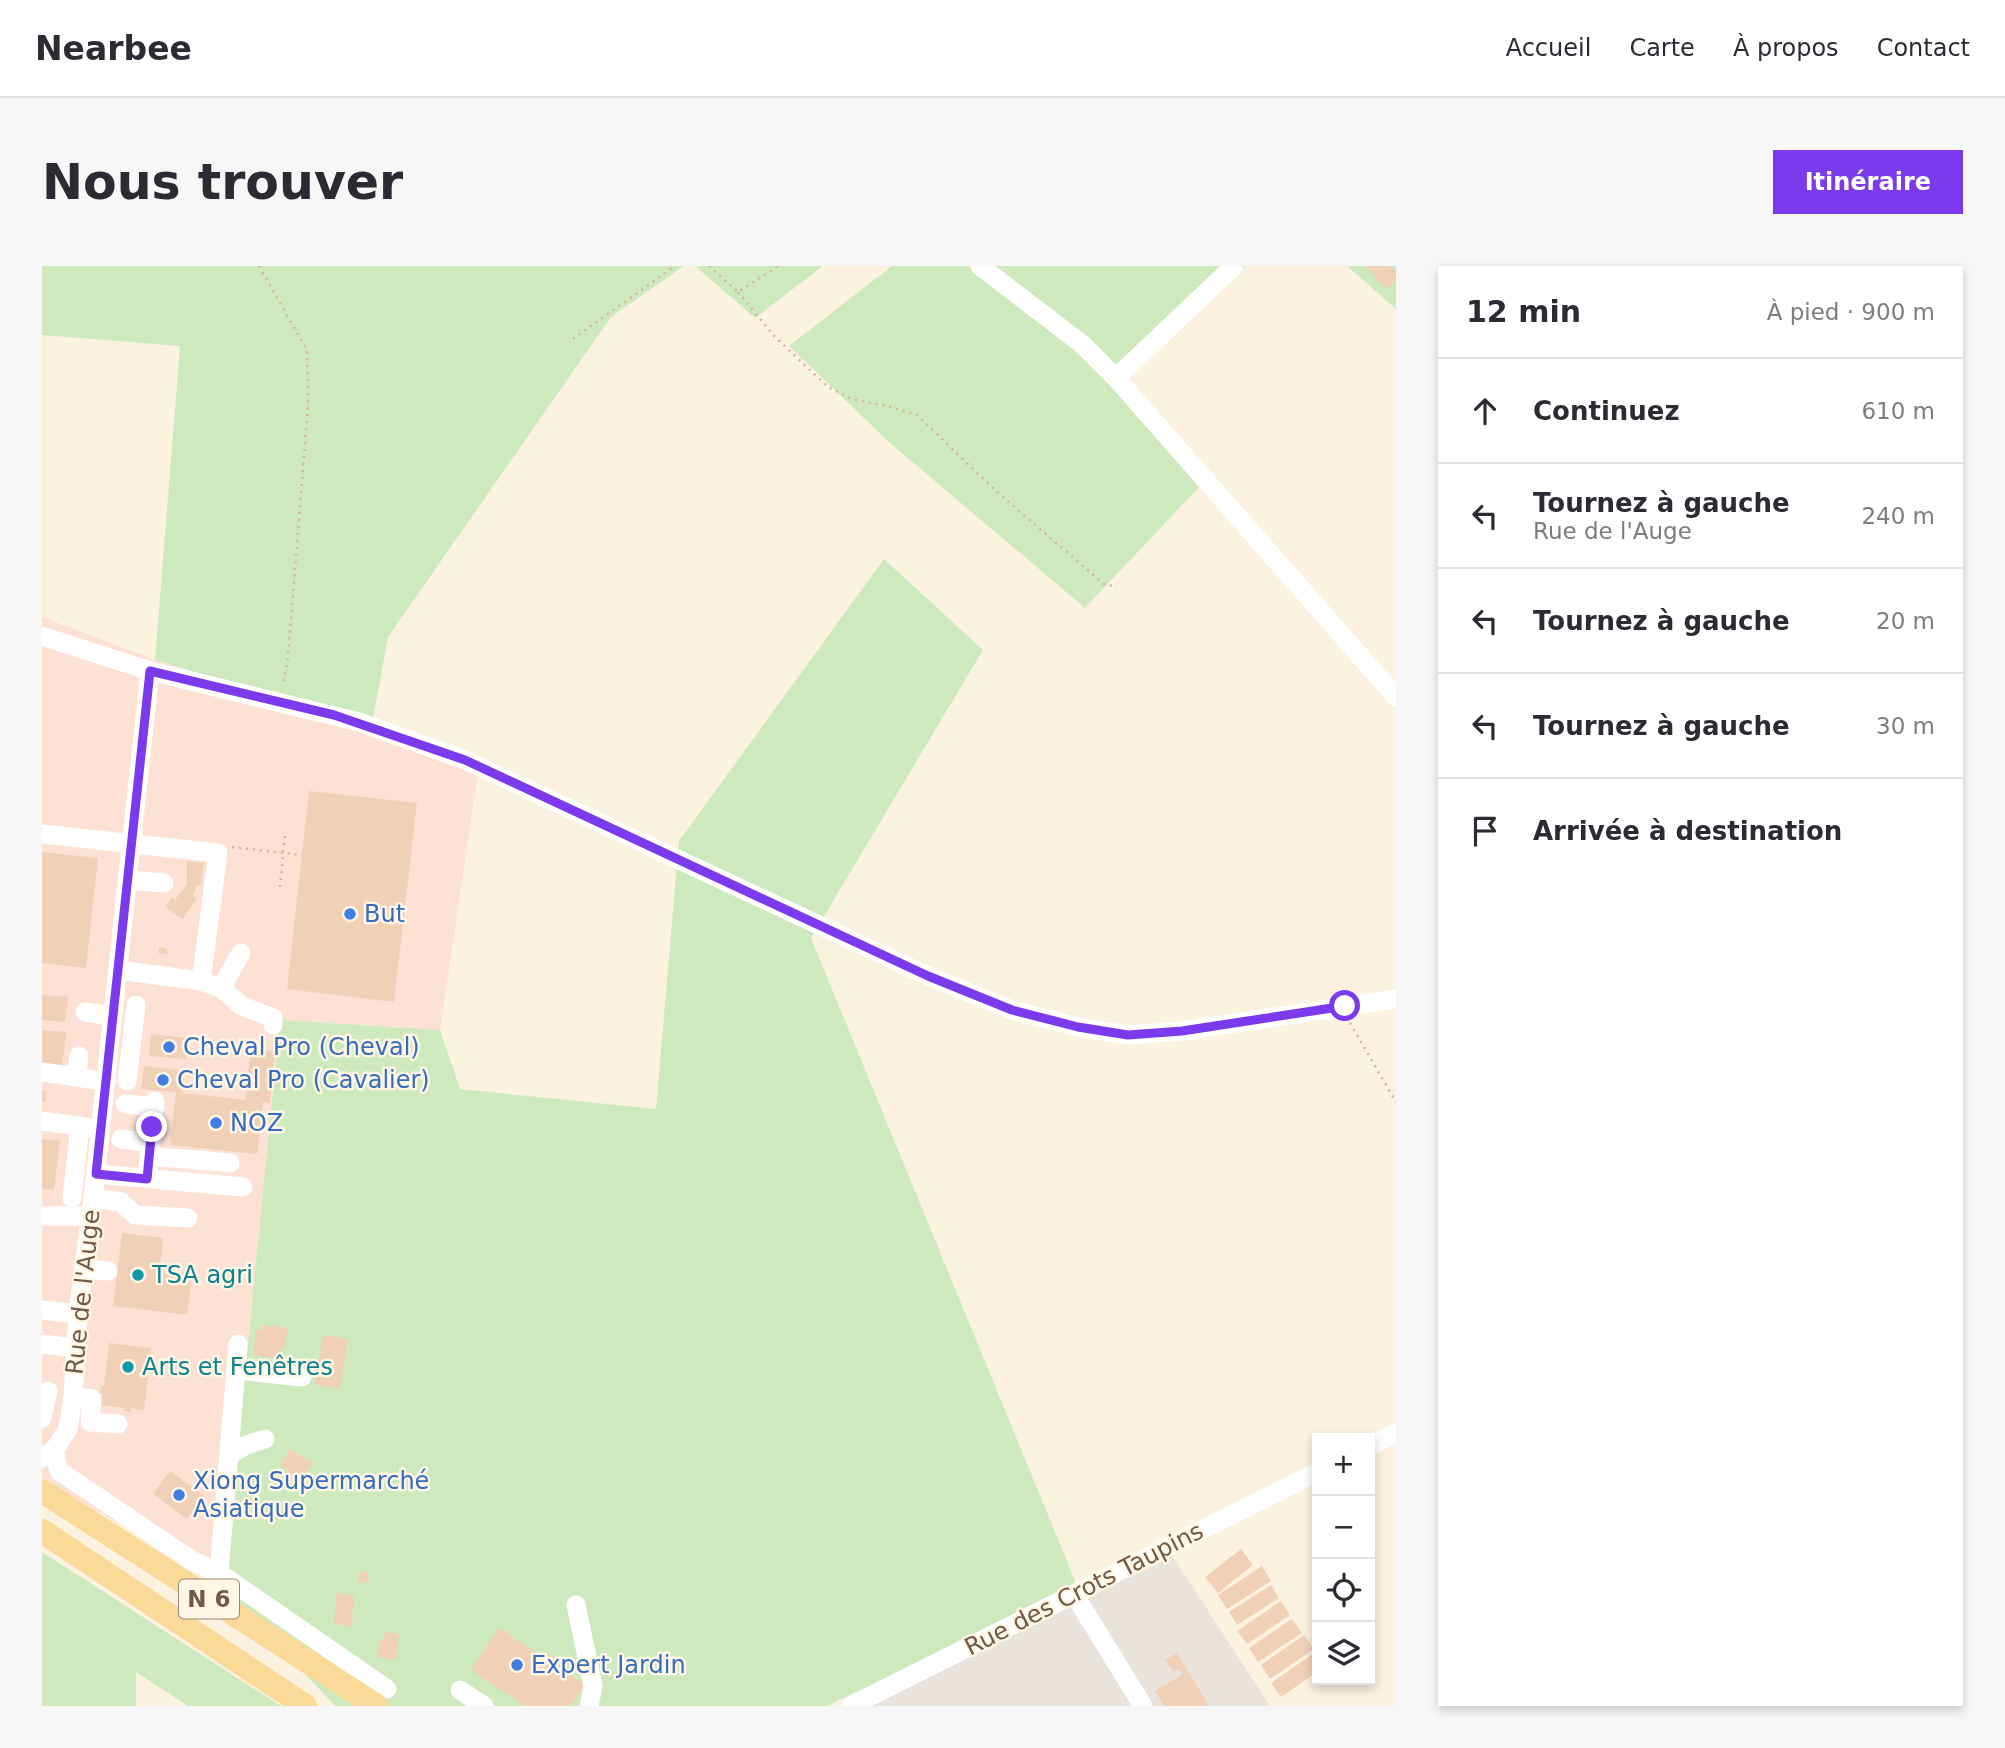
<!DOCTYPE html>
<html lang="fr">
<meta charset="utf-8">
<style>
body{margin:0;font-family:"DejaVu Sans",sans-serif;background:#f7f7f7;color:#2b2b33}
.controls{position:absolute;right:21px;bottom:21px;display:grid;overflow:hidden;border-radius:0px;box-shadow:0 4px 10px #0003}
.controls button{width:63px;height:63px;display:grid;place-items:center;padding:0;border:0;border-bottom:2px solid #e1e1e2;background:#fff;color:#2b2b33;font:35px sans-serif}
.stop{position:absolute;width:21px;height:21px;margin:-16px;border:5px solid #7c3aed;border-radius:50%;background:#fff}
.stop.end{background:#7c3aed;border-color:#fff;box-shadow:0 2px 7px #0008}
.list{margin:0;padding:0;list-style:none}
h2{display:flex;justify-content:space-between;align-items:center;height:91px;margin:0;padding:0 28px;font-size:30px}
h2 small{font-size:23px;font-weight:400;color:#7c7c81}
.list li{display:grid;grid-template-columns:46px 1fr auto;gap:21px;align-items:center;box-sizing:border-box;height:105px;padding:0 28px;border-top:2px solid #e1e1e2}
.list b{display:block;font-size:26px;white-space:nowrap}
.list p{margin:0;font-size:23px;white-space:nowrap;color:#7c7c81}
.list em{font-size:23px;font-style:normal;color:#7c7c81}
.icon{flex:none;width:38px;height:38px;fill:none;stroke:currentColor;stroke-width:2;stroke-linecap:round;stroke-linejoin:round}
.map{position:relative;flex:none;width:1354px;height:1440px;overflow:hidden;border-radius:0px}
header{display:flex;align-items:center;gap:42px;box-sizing:border-box;height:98px;padding:0 35px;background:#fff;border-bottom:2px solid #e1e1e2}
header strong{font-size:33px}
nav{display:flex;gap:38px;margin-inline-start:auto;font-size:24px}
.intro{display:flex;align-items:center;justify-content:space-between;box-sizing:border-box;height:168px;padding:0 42px}
h1{margin:0;font-size:49px}
.button{padding:18px 32px;border-radius:0px;background:#7c3aed;color:#fff;font-size:24px;font-weight:700}
main{display:flex;gap:42px;padding:0 42px}
aside{flex:1;background:#fff;border-radius:0px;box-shadow:0 4px 10px #0003}
.map>svg:first-child{display:block}
.commercial{fill:#fce1d4}
.industrial{fill:#eae3dc}
.green{fill:#cfe9bf}
.building{fill:#f1d0b8}
.lines{fill:none;stroke-linecap:round;stroke-linejoin:round}
.path{stroke:#d5b49c;stroke-width:2.5;stroke-dasharray:2 5;stroke-linecap:butt}
.minor{stroke:#fff;stroke-width:19}
.major{stroke:#fbd998;stroke-width:24}
.route{stroke:#7c3aed;stroke-width:9}
.shop-dot{fill:#3f7fe0;stroke:#fff6e6;stroke-width:2.5}
.culture-dot{fill:#0f9aa8;stroke:#fff6e6;stroke-width:2.5}
.labels{text-anchor:middle;stroke-width:5;stroke-linejoin:round;paint-order:stroke}
.shield{fill:#fff6e6;stroke:#9c8777;stroke-width:2}
.shield-label{font-size:23px;font-weight:bold;fill:#725848}
.shop-label{font-size:24px;fill:#366cbe;stroke:#fff6e6;text-anchor:start}
.culture-label{font-size:24px;fill:#0d838f;stroke:#fff6e6;text-anchor:start}
.street-label{font-size:24px;fill:#725848;stroke:#fff6e6}
</style>
<header>
<strong>Nearbee</strong>
<nav><a>Accueil</a><a>Carte</a><a>À propos</a><a>Contact</a></nav>
</header>
<div class="intro"><h1>Nous trouver</h1><a class="button">Itinéraire</a></div>
<main>
<div class="map">
<svg width="1354" height="1440" viewBox="0 0 1354 1440">
<rect width="100%" height="100%" fill="#fcf2e0"/>
<path class="commercial" d="M0,351L113,394L438,493L398,764L238,754L182,1320L25,1227L0,1210Z"/>
<path class="industrial" d="M1120,1274L1228,1440H822L815,1425Z"/>
<g class="green">
<path d="M0,0H642L569,51L346,371L330,458L317,456L113,394L138,80L0,69Z"/>
<path d="M653,0H781L713,52Z"/>
<path d="M850,0H1204L1073,121L1159,219L1043,342L848,177L747,80Z"/>
<path d="M1305,0H1354V43Z"/>
<path d="M842,293L941,384L769,672L1034,1317L785,1440H293L182,1320L238,754L398,764L418,823L614,843L637,575Z"/>
<path d="M0,1286L239,1440H146L94,1406V1440H0Z"/>
</g>
<g class="building">
<path d="M1323,0H1348L1354,6V14L1345,23Z"/>
<path d="M267,525L375,537L352,736L245,723Z"/>
<path d="M0,586L56,592L44,702L0,697Z"/>
<path d="M145,595L162,597L159,619H155L151,630L155,632L141,653L123,641L130,631L133,634L145,618Z"/>
<path d="M117,681L125,683V688L116,687Z"/>
<path d="M0,729L26,731L23,756L0,754Z"/>
<path d="M0,764L24,766L20,803L0,801Z"/>
<path d="M109,768L146,772L144,793L107,790Z"/>
<path d="M209,783L233,785L228,837L221,836L215,888L128,879L134,826L99,823L102,800L143,805L140,827L203,834Z"/>
<path d="M0,825H5L4,836L0,835Z"/>
<path d="M0,873L18,875L12,924L0,923Z"/>
<path d="M80,967L121,972L118,1006L150,1010L145,1049L71,1040Z"/>
<path d="M220,1059L246,1062L242,1083H238L236,1092L211,1089L214,1064H219Z"/>
<path d="M281,1069L306,1073L298,1122L273,1119L274,1111L270,1110L273,1093L277,1094Z"/>
<path d="M67,1077L109,1082L102,1144L89,1142V1146L82,1145V1142L60,1139L61,1127H58L59,1120H62Z"/>
<path d="M248,1183L271,1197L256,1219L242,1210L246,1204L238,1199Z"/>
<path d="M128,1205L162,1230L145,1253L111,1228Z"/>
<path d="M1199,1283L1211,1299L1176,1327L1163,1311Z"/>
<path d="M1220,1300L1229,1315L1185,1343L1176,1329Z"/>
<path d="M326,1306L327,1316L317,1317L316,1307Z"/>
<path d="M1229,1319L1237,1332L1195,1359L1187,1346Z"/>
<path d="M294,1327L312,1329L310,1360L292,1358Z"/>
<path d="M1239,1335L1248,1349L1205,1378L1195,1365Z"/>
<path d="M1250,1353L1260,1367L1216,1396L1207,1382Z"/>
<path d="M457,1362L503,1392L506,1387L520,1397L516,1401L543,1418L528,1440H483L429,1404Z"/>
<path d="M342,1366L357,1368L354,1393L335,1391L338,1374H341Z"/>
<path d="M1262,1369L1272,1383L1228,1413L1219,1399Z"/>
<path d="M1135,1387L1146,1405L1167,1440H1122L1113,1425L1141,1408L1137,1403L1131,1406L1123,1394Z"/>
<path d="M1272,1387L1275,1392V1406L1239,1431L1229,1417Z"/>
</g>
<g class="lines">
<g class="path">
<path d="M217,0L265,84L266,140L246,391L241,419"/>
<path d="M667,0L696,26L736,0"/>
<path d="M696,26L733,71L786,121L810,133L849,141L875,149L954,225L1062,318L1075,321"/>
<path d="M531,73L633,0"/>
<path d="M190,581L260,589"/>
<path d="M238,621L243,569"/>
<path d="M1308,757L1354,836"/>
</g>
<g class="minor">
<path d="M938,0L1041,79L1074,112L1354,431"/>
<path d="M1074,112L1192,0"/>
<path d="M0,370L108,405L317,456L423,494L886,710L970,744L1036,761L1086,769L1140,765L1354,733"/>
<path d="M0,568L176,587L159,715"/>
<path d="M86,614L122,617"/>
<path d="M76,704L159,715L179,722L200,740L231,752V759"/>
<path d="M179,722L199,687"/>
<path d="M43,746L71,750"/>
<path d="M37,790L34,811L64,816"/>
<path d="M0,806L34,811"/>
<path d="M85,815L94,739"/>
<path d="M83,838L113,841"/>
<path d="M0,855L51,862"/>
<path d="M79,873L109,877"/>
<path d="M107,890L188,897"/>
<path d="M106,901L113,835"/>
<path d="M54,908L201,921"/>
<path d="M30,932L38,860"/>
<path d="M51,932L79,936L93,949L146,952"/>
<path d="M0,950H49"/>
<path d="M42,1003L66,1005"/>
<path d="M0,1044L36,1048"/>
<path d="M0,1078L33,1082"/>
<path d="M195,1104L260,1111"/>
<path d="M31,1131L50,1133L48,1156L76,1158"/>
<path d="M0,1152L6,1125"/>
<path d="M1328,1180L1354,1167"/>
<path d="M13,1183V1189L17,1205L151,1295L177,1307L196,1078"/>
<path d="M188,1189L204,1179L223,1173"/>
<path d="M0,1192L13,1183L26,1163L31,1131L36,1048L51,932L108,405"/>
<path d="M177,1307L345,1423"/>
<path d="M1032,1328L1101,1440"/>
<path d="M534,1339L551,1420L547,1440"/>
<path d="M418,1424L442,1440"/>
<path d="M809,1440L1275,1206"/>
</g>
<g class="major">
<path d="M0,1225L335,1440"/>
<path d="M0,1265L263,1440"/>
</g>
</g>
<g class="lines">
<path class="route" d="M110,861L105,913L54,908L108,405L292,449L423,494L886,710L970,744L1036,761L1086,769L1140,765L1303,740"/>
</g>
<g class="shop-dot">
<circle cx="308" cy="648" r="7"/>
<circle cx="127" cy="781" r="7"/>
<circle cx="121" cy="814" r="7"/>
<circle cx="174" cy="857" r="7"/>
<circle cx="137" cy="1229" r="7"/>
<circle cx="475" cy="1399" r="7"/>
</g>
<g class="culture-dot">
<circle cx="96" cy="1009" r="7"/>
<circle cx="86" cy="1101" r="7"/>
</g>
<g class="labels">
<rect class="shield" x="137" y="1313.5" width="60" height="39" rx="5"/>
<g class="shield-label">
<text x="167" y="1341">N 6</text>
</g>
<g class="shop-label">
<text x="322" y="656">But</text>
<text x="141" y="789">Cheval Pro (Cheval)</text>
<text x="135" y="822">Cheval Pro (Cavalier)</text>
<text x="188" y="865">NOZ</text>
<text x="151" y="1223">Xiong Supermarché<tspan x="151" dy="28">Asiatique</tspan></text>
<text x="489" y="1407">Expert Jardin</text>
</g>
<g class="culture-label">
<text x="110" y="1017">TSA agri</text>
<text x="100" y="1109">Arts et Fenêtres</text>
</g>
<g class="street-label">
<text transform="translate(41 1026) rotate(-84)" y="8">Rue de l'Auge</text>
<text transform="translate(1042 1323) rotate(-27)" y="8">Rue des Crots Taupins</text>
</g>
</g>
</svg>
<div class="controls">
<button>+</button>
<button>−</button>
<button><svg class="icon" aria-label="locate" viewBox="0 0 24 24"><circle cx="12" cy="12" r="6"/><path d="M12 2v4M12 18v4M2 12h4M18 12h4"/></svg></button>
<button><svg class="icon" aria-label="layers" viewBox="0 0 24 24"><path d="M12 4l9 5-9 5-9-5zM3 14l9 5 9-5"/></svg></button>
</div>
<div class="stop" style="left:1303px;top:740px"></div>
<div class="stop end" style="left:110px;top:861px"></div>
</div>
<aside>
<h2>12 min<small>À pied · 900 m</small></h2>
<ul class="list">
<li><svg class="icon" aria-label="ahead" viewBox="0 0 24 24"><path d="M12 20V5M6 11l6-6 6 6"/></svg><div><b>Continuez</b></div><em>610 m</em></li>
<li><svg class="icon" aria-label="left" viewBox="0 0 24 24"><path d="M17 20v-9H6M10 6l-5 5 5 5"/></svg><div><b>Tournez à gauche</b><p>Rue de l'Auge</p></div><em>240 m</em></li>
<li><svg class="icon" aria-label="left" viewBox="0 0 24 24"><path d="M17 20v-9H6M10 6l-5 5 5 5"/></svg><div><b>Tournez à gauche</b></div><em>20 m</em></li>
<li><svg class="icon" aria-label="left" viewBox="0 0 24 24"><path d="M17 20v-9H6M10 6l-5 5 5 5"/></svg><div><b>Tournez à gauche</b></div><em>30 m</em></li>
<li><svg class="icon" aria-label="arrive" viewBox="0 0 24 24"><path d="M6 21V4h12l-3 4 3 4H6"/></svg><div><b>Arrivée à destination</b></div></li>
</ul>
</aside>
</main>
